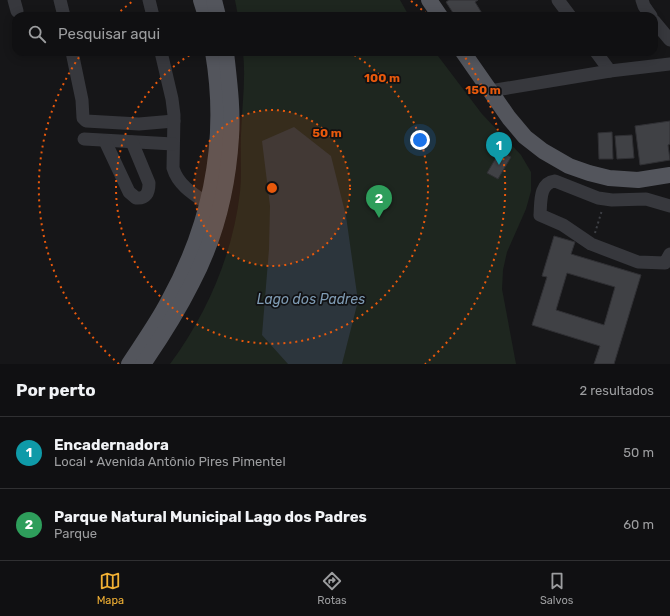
<!DOCTYPE html>
<html lang="pt">
<meta charset="utf-8">
<style>
body{margin:0;font-family:Rubik,sans-serif;background:#1e1e20;color:#f1f3f6}
.you{position:absolute;left:420px;top:140px;width:14px;height:14px;margin:-10px;border:3px solid #fff;border-radius:50%;background:#1a73e8;box-shadow:0 0 0 6px #1a73e833}
.badge{display:grid;place-items:center;width:26px;height:26px;border-radius:50%;background:#f2b134;color:#fff;font-size:13px;font-weight:700}
.pin{position:absolute;translate:-50% -33px;filter:drop-shadow(0 1px 2px #0008)}
.pin::after{content:'';position:absolute;top:21px;width:14px;height:12px;background:inherit;clip-path:polygon(0 0,100% 0,50% 100%)}
.list{margin:0;padding:0;list-style:none}
h2{display:flex;justify-content:space-between;align-items:center;height:52px;margin:0;padding:0 16px;font-size:17px}
h2 small{font-size:13px;font-weight:400;color:#9c9d9f}
.list li{display:grid;grid-template-columns:26px 1fr auto;gap:12px;align-items:center;box-sizing:border-box;height:72px;padding:0 16px;border-top:1px solid #303032}
.list b{display:block;font-size:15px;white-space:nowrap}
.list p{margin:0;font-size:13px;white-space:nowrap;color:#9c9d9f}
.list em{font-size:13px;font-style:normal;color:#9c9d9f}
.icon{flex:none;width:22px;height:22px;fill:none;stroke:currentColor;stroke-width:2;stroke-linecap:round;stroke-linejoin:round}
.map{position:relative;flex:none;width:670px;height:364px;overflow:hidden}
.search{position:absolute;background:#101012;box-shadow:0 2px 10px #0003;left:12px;right:12px;top:12px;height:44px;display:flex;align-items:center;gap:10px;box-sizing:border-box;padding:0 14px;border-radius:12px;color:#9c9d9f;font-size:15px}
.sheet{height:196px;background:#101012}
nav{display:flex;justify-content:space-around;align-items:center;box-sizing:border-box;height:56px;border-top:1px solid #303032;background:#101012;font-size:11px;color:#9c9d9f}
nav a{display:grid;justify-items:center;gap:2px}
nav .on{color:#f2b134}
.map>svg:first-child{display:block}
.green{fill:#1e261f}
.water{fill:#2c353c}
.building{fill:#404145;stroke:#303034;fill-rule:evenodd}
.lines{fill:none;stroke-linecap:round;stroke-linejoin:round}
.path{stroke:#3d3f44;stroke-width:2;stroke-dasharray:2 3;stroke-linecap:butt}
.minor{stroke:#37383d;stroke-width:13}
.major{stroke:#53555c;stroke-width:16}
.ring{fill:none;stroke:#e8590c;stroke-width:2;stroke-dasharray:2 4}
.labels{text-anchor:middle;stroke-width:3.5;stroke-linejoin:round;paint-order:stroke}
.water-label{font-size:14px;font-style:italic;fill:#7f9bb3;stroke:#111113}
.centre{fill:#e8590c;stroke:#111113;stroke-width:2}
.ring-label{font-size:12px;text-anchor:middle;font-weight:bold;fill:#e8590c;stroke:#111113;stroke-width:3.5;stroke-linejoin:round;paint-order:stroke}
</style>
<div class="map">
<svg width="670" height="364" viewBox="0 0 670 364">
<rect width="100%" height="100%" fill="#161618"/>
<g class="green">
<path d="M235,0H400L409,16H238Z"/>
<path d="M243,52H435L482,114L521,155L531,172V191L526,209L507,252L503,270L502,289L516,364H170C207,314 233,254 240,192C242,173 240,153 241,134C242,106 246,80 243,52Z"/>
</g>
<path class="water" d="M294,127L331,156L346,216L358,301L342,364H288L262,335L269,249L270,206L262,141Z"/>
<g class="building">
<path d="M449,0H478L475,2L483,15L480,16H455L446,2Z"/>
<path d="M670,121V144L668,145L670,160L640,165L635,126Z"/>
<path d="M612,132L613,159H599L598,133Z"/>
<path d="M632,135L634,158L617,159L615,136Z"/>
<path d="M500,151L511,157L498,179L487,173Z"/>
<path d="M554,236L575,242L571,254L641,275L614,364H594L600,346L532,325L547,277L542,276ZM567,273L615,287L604,325L556,310Z"/>
</g>
<g class="lines">
<path class="path" d="M595,233L602,210"/>
<g class="minor">
<path d="M14,0L17,11"/>
<path d="M60,0L64,16"/>
<path d="M149,0L153,16"/>
<path d="M558,0L570,16"/>
<path d="M642,0L644,6L651,16"/>
<path d="M654,21L670,40"/>
<path d="M72,52L82,100L83,118L86,121L139,124L174,121"/>
<path d="M161,52L172,99L174,115L173,168C178,185 193,194 208,204"/>
<path d="M596,52L610,71"/>
<path d="M490,91L610,71L670,64"/>
<path d="M84,139L173,144"/>
<path d="M105,141L129,192L136,198C146,199 149,193 149,183L132,142"/>
<path d="M670,206L646,199L612,200L598,198L555,181C539,183 541,202 540,215L563,225L591,244L638,262L665,263L670,254"/>
</g>
<g class="major">
<path d="M201,0L206,16"/>
<path d="M214,0L218,16"/>
<path d="M429,0L440,16"/>
<path d="M463,52L509,118L525,137L543,151L569,166L589,173L609,178L638,180L670,175"/>
<path d="M129,364C142,344 157,323 168,302C211,224 228,140 213,52"/>
<path d="M143,364C161,338 178,311 192,283C215,239 228,187 231,137C233,109 229,80 226,52"/>
</g>
</g>
<circle cx="272" cy="188" r="78" fill="#e8590c" fill-opacity=".12"/>
<g class="ring">
<circle cx="272" cy="188" r="78"/>
<path d="M349 52A156 156 0 1 1 195 52"/>
<path d="M119 364A233 233 0 0 1 82 53M116 15A233 233 0 0 1 133 1M411 1A233 233 0 0 1 428 15M462 53A233 233 0 0 1 425 364"/>
</g>
<g class="labels">
<g class="water-label">
<text x="311" y="304">Lago dos Padres</text>
</g>
</g>
<circle cx="272" cy="188" r="6" class="centre"/>
<g class="ring-label">
<text x="382" y="82">100 m</text>
<text x="483" y="94">150 m</text>
<text x="327" y="137">50 m</text>
</g>
</svg>
<div class="you"></div>
<div class="pin badge" style="left:499px;top:165px;background:#0f9aa8">1</div>
<div class="pin badge" style="left:379px;top:218px;background:#2e9e5b">2</div>
<div class="search"><svg class="icon" aria-label="search" viewBox="0 0 24 24"><circle cx="10" cy="10" r="6"/><path d="M15 15l6 6"/></svg>Pesquisar aqui</div>
</div>
<section class="sheet">
<h2>Por perto<small>2 resultados</small></h2>
<ul class="list">
<li><span class="badge" style="background:#0f9aa8">1</span><div><b>Encadernadora</b><p>Local · Avenida Antônio Pires Pimentel</p></div><em>50 m</em></li>
<li><span class="badge" style="background:#2e9e5b">2</span><div><b>Parque Natural Municipal Lago dos Padres</b><p>Parque</p></div><em>60 m</em></li>
</ul>
</section>
<nav>
<a class="on"><svg class="icon" aria-label="map" viewBox="0 0 24 24"><path d="M3 6l6-2 6 2 6-2v14l-6 2-6-2-6 2zM9 4v14M15 6v14"/></svg>Mapa</a>
<a><svg class="icon" aria-label="directions" viewBox="0 0 24 24"><path d="M12 3l9 9-9 9-9-9zM9 14v-3h6M13 9l2 2-2 2"/></svg>Rotas</a>
<a><svg class="icon" aria-label="saved" viewBox="0 0 24 24"><path d="M7 4h10v16l-5-4-5 4z"/></svg>Salvos</a>
</nav>
